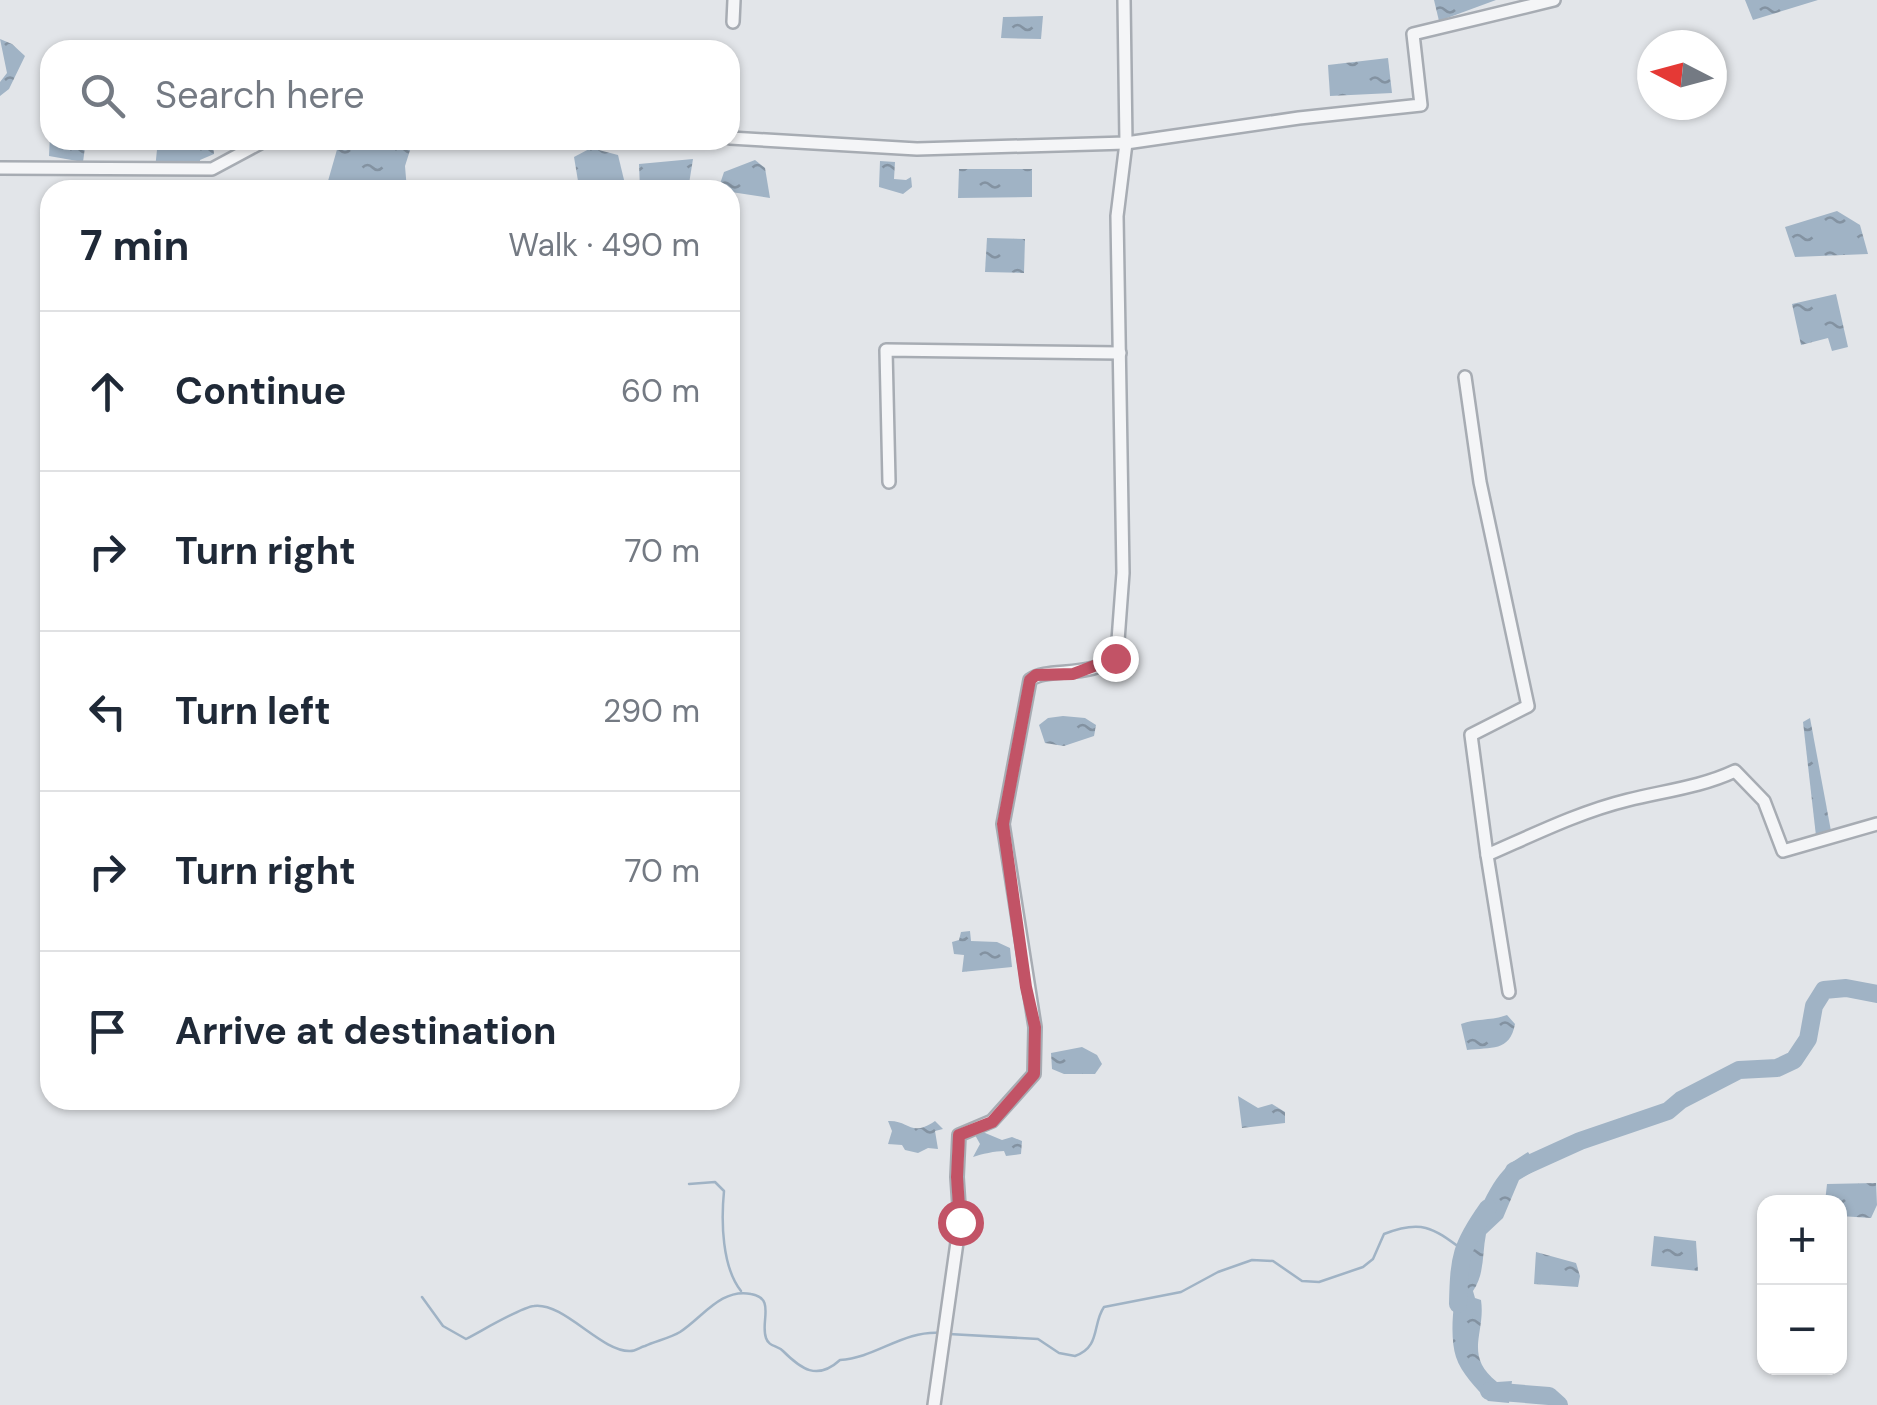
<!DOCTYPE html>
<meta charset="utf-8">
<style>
body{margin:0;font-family:"DM Sans",sans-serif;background:#f6f6f7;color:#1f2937}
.controls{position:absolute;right:30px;bottom:30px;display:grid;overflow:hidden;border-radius:20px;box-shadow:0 2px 8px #0004}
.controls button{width:90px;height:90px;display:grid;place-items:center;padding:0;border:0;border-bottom:2px solid #e0e1e3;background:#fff;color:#1f2937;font:50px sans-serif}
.compass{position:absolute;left:1637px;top:30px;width:90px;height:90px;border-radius:50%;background:#fff;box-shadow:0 2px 8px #0004;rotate:276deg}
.stop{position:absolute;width:30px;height:30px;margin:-22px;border:8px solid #c25366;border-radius:50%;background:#fff}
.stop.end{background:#c25366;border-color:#fff;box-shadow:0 2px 10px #0008}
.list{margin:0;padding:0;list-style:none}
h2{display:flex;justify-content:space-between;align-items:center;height:130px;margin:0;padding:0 40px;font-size:42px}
h2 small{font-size:32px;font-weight:400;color:#747a83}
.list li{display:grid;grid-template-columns:65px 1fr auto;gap:30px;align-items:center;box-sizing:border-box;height:160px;padding:0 40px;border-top:2px solid #e0e1e3}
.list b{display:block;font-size:38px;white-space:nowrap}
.list em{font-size:32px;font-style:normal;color:#747a83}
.icon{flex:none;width:55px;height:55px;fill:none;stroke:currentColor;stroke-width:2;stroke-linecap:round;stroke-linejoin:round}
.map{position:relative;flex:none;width:1877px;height:1405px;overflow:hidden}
.search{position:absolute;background:#fff;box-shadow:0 2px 8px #0004;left:40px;top:40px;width:700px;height:110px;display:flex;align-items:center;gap:25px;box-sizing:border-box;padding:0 35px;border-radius:30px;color:#747a83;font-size:38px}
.panel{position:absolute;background:#fff;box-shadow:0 2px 8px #0004;left:40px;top:180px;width:700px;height:930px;border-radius:30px}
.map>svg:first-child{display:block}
.water{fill:url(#water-ripples)}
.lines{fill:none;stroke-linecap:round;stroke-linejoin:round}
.stream{stroke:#a0b3c5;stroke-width:2.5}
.river{stroke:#a0b3c5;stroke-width:18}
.minor-casing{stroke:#a7acb3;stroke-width:16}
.minor{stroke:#f4f5f7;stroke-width:11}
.route{stroke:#c25366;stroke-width:12}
</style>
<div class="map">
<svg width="1877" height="1405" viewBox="0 0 1877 1405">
<defs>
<pattern id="water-ripples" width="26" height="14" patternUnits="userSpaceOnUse" patternTransform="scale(2.5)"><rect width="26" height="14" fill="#a0b3c5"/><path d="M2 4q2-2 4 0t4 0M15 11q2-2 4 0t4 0" fill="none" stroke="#8392a1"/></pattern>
</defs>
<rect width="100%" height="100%" fill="#e2e5e9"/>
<g class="water">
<path d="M1434,0H1496L1439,21Z"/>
<path d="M1745,0H1818L1753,20Z"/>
<path d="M1043,16L1041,39L1001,38L1003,17Z"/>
<path d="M0,39L12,44L25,56L9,89L0,96V82L7,73Z"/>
<path d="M1388,58L1392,93L1330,96L1328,65Z"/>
<path d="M50,135V140H86L83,162L49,156Z"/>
<path d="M158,140L213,143L214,154L200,160V169H155Z"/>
<path d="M351,140H367L373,145L412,144L405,166L407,190L328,181L338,146Z"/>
<path d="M591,148L618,155L625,184C607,192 594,193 578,181L574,157Z"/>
<path d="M693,159L688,190H640L639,164Z"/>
<path d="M755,160L765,168L770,198L718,190L724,172Z"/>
<path d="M880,161L895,162L894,179L906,180L911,177L912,187L903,194L879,187Z"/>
<path d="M959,169H1032V197L958,198Z"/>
<path d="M1837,211L1860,225L1868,254L1795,257L1785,227Z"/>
<path d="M987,238L1025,239L1024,273L985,272Z"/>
<path d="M1836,294L1848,347L1832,351L1828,338L1801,345L1792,304Z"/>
<path d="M1063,716L1085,718L1096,725L1094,736L1064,746L1045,743L1039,725L1048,718Z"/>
<path d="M1810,718L1831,831L1816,836L1803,722Z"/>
<path d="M970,931L971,941L997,942L1010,948L1012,967L962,972L964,955L954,954L952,942L959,940L961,932Z"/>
<path d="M1507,1015L1515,1024C1510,1052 1491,1047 1467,1050L1461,1024C1477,1018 1491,1021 1507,1015Z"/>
<path d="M1082,1047L1097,1055L1102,1064L1095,1074H1064L1052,1069L1051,1053Z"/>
<path d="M1238,1096L1258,1108L1272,1104L1285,1112V1123L1242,1128Z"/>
<path d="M888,1121C910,1120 910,1138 935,1121L943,1129L935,1131L938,1149L928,1148L918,1153L905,1150L902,1145L888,1144L892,1131Z"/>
<path d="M978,1130L1002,1140L1012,1137L1022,1141L1021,1154L1006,1156L1004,1151C996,1151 981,1154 973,1157L980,1144L975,1135Z"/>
<path d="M1528,1152L1539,1168L1519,1180L1503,1218L1486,1234C1482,1253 1485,1274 1473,1291L1475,1298L1481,1300C1486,1333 1463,1355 1497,1382L1512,1381L1509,1403L1488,1401C1477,1389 1461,1373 1456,1357C1442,1313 1472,1205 1503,1171C1510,1163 1519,1158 1528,1152Z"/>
<path d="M1876,1183L1877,1205L1871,1218L1840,1216V1202H1825L1827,1184Z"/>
<path d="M1654,1236L1696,1241L1698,1271L1651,1266Z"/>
<path d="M1536,1252L1576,1263L1580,1276L1578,1287L1534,1284Z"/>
</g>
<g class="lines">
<g class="stream">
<path d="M689,1184L715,1182L724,1191C721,1222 722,1267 741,1291"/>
<path d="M422,1297L443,1326L466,1339C480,1332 521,1307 534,1306C564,1302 601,1352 630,1351C636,1351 640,1347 645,1346C656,1341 670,1338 680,1332C703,1317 721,1288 751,1294C776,1298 760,1322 766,1338C769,1347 777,1345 783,1351C801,1369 817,1381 840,1360C876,1358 903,1330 941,1333"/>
<path d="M949,1334L1038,1339L1059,1353L1075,1356C1101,1347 1092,1324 1104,1307L1181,1292L1218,1272L1252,1260L1273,1261L1302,1281L1319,1282L1363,1267L1373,1259L1384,1234C1422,1219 1433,1228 1463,1250"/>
</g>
<g class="river">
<path d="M1514,1171L1580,1141L1668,1111L1681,1100L1739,1070L1777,1068L1794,1060L1808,1039L1814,1006L1824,990L1846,988L1877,994"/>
<path d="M1458,1304C1459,1257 1461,1246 1488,1208"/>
<path d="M1489,1391L1549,1396L1559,1405"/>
</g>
<defs>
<g id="minor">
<path d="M733,22L734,0"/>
<path d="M730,138L917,149L1126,143L1299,118L1421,105L1413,34L1554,0"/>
<path d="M0,168L212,169L266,140"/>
<path d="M1465,377L1480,482L1528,706L1471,735L1487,855C1533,835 1579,812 1628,800C1664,791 1701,787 1735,771L1764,801L1783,851L1877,824"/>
<path d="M889,482L886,350L1120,353"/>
<path d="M1487,855L1509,992"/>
<path d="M934,1405L960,1221L957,1177L959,1135L992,1121L1034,1074L1035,1027L1003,824L1030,680C1047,666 1095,680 1117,654L1123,573L1117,216L1126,143L1124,0"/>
</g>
</defs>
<use href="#minor" class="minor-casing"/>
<use href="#minor" class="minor"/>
</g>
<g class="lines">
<path class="route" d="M960,1222L957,1177L959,1135L992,1122L1034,1074L1035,1027L1026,987L1003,824L1030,680L1036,675L1073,674L1115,658"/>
</g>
</svg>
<div class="controls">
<button>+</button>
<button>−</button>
</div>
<svg class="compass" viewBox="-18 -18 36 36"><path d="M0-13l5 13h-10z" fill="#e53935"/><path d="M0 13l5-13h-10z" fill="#747a83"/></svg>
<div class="stop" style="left:960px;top:1222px"></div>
<div class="stop end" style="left:1115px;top:658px"></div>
<div class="search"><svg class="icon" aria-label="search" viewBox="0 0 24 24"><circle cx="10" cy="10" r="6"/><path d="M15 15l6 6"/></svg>Search here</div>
<section class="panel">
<h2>7 min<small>Walk · 490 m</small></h2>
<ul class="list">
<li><svg class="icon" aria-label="ahead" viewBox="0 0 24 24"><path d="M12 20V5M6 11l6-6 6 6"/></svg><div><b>Continue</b></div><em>60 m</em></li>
<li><svg class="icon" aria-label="right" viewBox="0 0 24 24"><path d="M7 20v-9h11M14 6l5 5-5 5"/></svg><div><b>Turn right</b></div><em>70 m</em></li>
<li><svg class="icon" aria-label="left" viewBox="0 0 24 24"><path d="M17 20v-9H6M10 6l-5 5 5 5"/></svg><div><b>Turn left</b></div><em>290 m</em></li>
<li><svg class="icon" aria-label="right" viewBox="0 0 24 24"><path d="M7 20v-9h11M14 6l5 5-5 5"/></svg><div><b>Turn right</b></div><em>70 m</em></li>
<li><svg class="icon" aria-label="arrive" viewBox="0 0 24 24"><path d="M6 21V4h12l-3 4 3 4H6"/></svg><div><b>Arrive at destination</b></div></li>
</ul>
</section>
</div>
